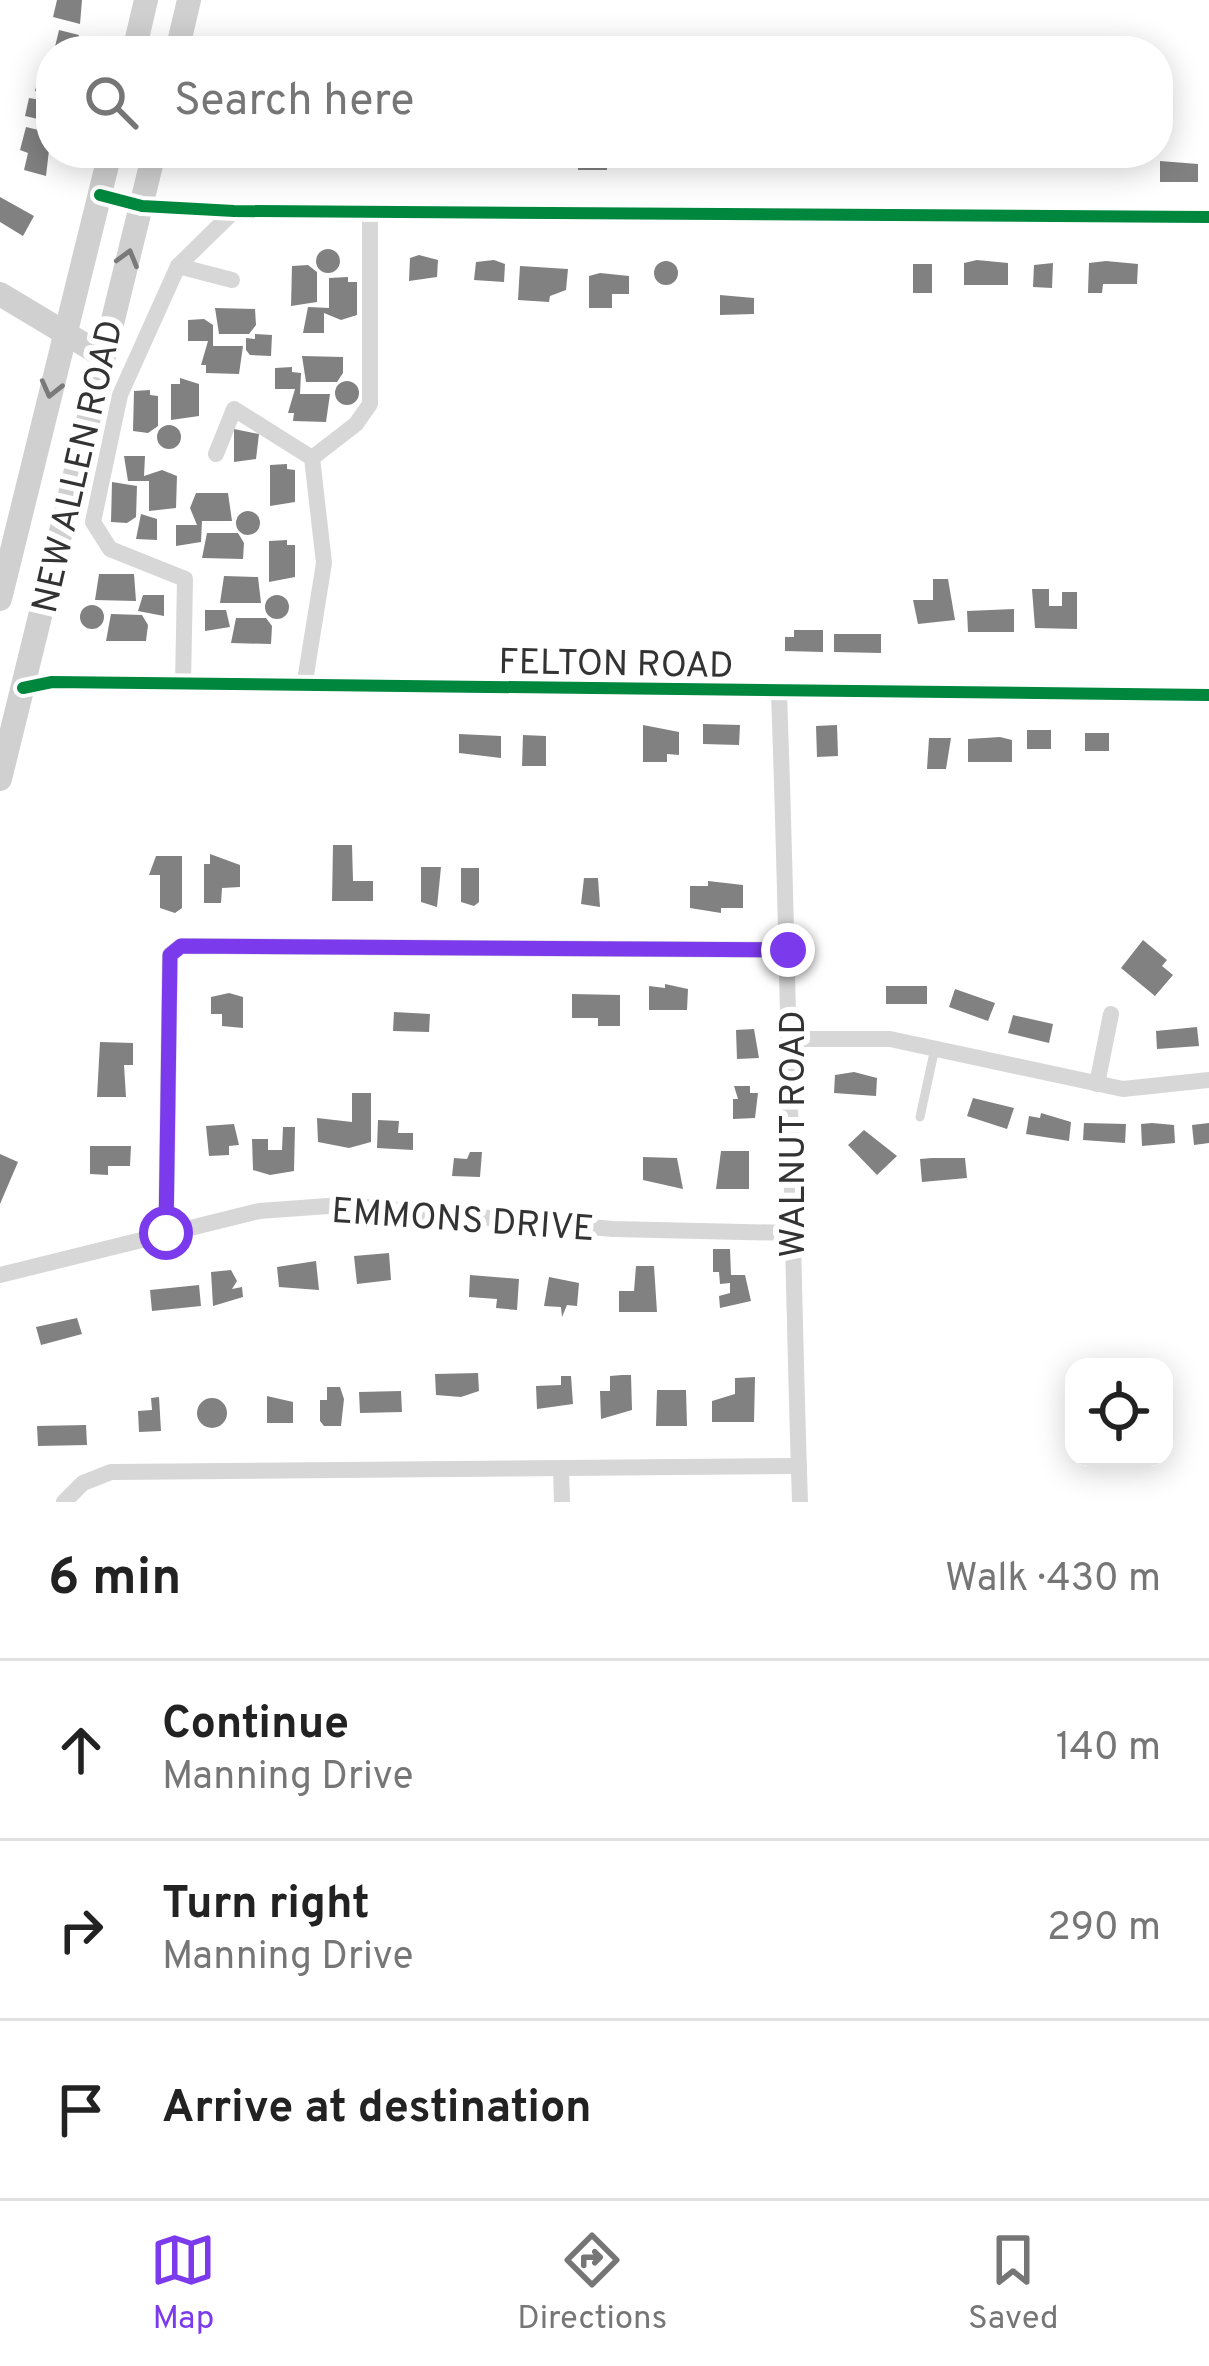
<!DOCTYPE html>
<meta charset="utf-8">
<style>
body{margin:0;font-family:Overpass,sans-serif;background:#f6f6f6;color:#222}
.controls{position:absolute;right:36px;bottom:36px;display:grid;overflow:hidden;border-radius:24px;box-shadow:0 6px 30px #0003}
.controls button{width:108px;height:108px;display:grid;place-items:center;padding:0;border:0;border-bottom:3px solid #e0e0e0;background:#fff;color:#222;font:60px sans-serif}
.stop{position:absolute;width:36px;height:36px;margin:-27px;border:9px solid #7c3aed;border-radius:50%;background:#fff}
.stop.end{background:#7c3aed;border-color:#fff;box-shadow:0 3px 12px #0008}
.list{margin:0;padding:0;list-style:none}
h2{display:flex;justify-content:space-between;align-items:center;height:156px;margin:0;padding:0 48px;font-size:51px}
h2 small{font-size:39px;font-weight:400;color:#767676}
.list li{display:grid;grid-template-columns:78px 1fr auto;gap:36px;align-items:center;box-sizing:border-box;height:180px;padding:0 48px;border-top:3px solid #e0e0e0}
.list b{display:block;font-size:45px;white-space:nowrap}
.list p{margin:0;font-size:39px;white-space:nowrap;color:#767676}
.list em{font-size:39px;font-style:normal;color:#767676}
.icon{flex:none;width:66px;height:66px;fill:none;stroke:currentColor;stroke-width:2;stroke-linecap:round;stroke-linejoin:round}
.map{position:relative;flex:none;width:1209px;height:1502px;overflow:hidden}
.search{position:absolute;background:#fff;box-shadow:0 6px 30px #0003;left:36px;right:36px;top:36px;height:132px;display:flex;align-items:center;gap:30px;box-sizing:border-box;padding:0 42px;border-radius:48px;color:#767676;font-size:45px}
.sheet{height:696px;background:#fff}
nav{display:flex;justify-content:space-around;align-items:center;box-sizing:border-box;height:168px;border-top:3px solid #e0e0e0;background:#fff;font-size:33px;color:#767676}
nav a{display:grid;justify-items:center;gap:6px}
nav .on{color:#7c3aed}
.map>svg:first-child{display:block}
.building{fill:#818181}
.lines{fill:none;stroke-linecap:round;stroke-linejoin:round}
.lane{stroke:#d7d7d7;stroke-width:9}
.street{stroke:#d7d7d7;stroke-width:16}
.secondary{stroke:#d0d0d0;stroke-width:24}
.cycleway-casing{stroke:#fff;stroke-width:20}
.cycleway{stroke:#00873e;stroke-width:12}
.oneway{stroke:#7a7a7a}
.route{stroke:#7c3aed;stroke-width:15}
.labels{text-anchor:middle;stroke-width:12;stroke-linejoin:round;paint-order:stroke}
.street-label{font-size:36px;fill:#333;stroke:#fff}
</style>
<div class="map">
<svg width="1209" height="1502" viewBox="0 0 1209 1502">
<rect width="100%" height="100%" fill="#fff"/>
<g class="building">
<path d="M57,0H82L80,24L53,17Z"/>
<path d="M59,30L79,35L75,51H54Z"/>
<path d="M38,79L51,82V122L25,116L29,98L41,100L42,93L35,91Z"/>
<path d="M26,127L51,133L46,176L24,170L28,153L20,150Z"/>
<path d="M584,153H607V170H578V156Z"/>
<path d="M1160,161L1198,164V182H1160Z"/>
<path d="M0,197L34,216L23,236L0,222Z"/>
<circle cx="328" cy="261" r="12"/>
<path d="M419,255L438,260L437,277L409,281L410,258Z"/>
<path d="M494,260L505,264L504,282L474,280L476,262Z"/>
<path d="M977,260L1008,263V285H964V263Z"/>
<circle cx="666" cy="273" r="12"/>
<path d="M1106,261L1138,264L1137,284H1103L1102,293H1088L1089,263Z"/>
<path d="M1053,263L1052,288L1033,287L1034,265Z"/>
<rect x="913" y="264" width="19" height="29"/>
<path d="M308,265L317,272V302L291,306L292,266Z"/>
<path d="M520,266L568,269L566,290L550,296L549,302L518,300Z"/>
<path d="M600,273L629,276V294H612V308H589V276Z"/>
<path d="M348,277V282H357V315L341,320L324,313V333H303L308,307L329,308V278Z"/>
<path d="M720,295L754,298V314L720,315Z"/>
<path d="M215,308L255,309L256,325L249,334H219Z"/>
<path d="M204,319L213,325V346H243L239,374L206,373V365H201L208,341H188V320Z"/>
<path d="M255,334L272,335L271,356L250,355L246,350V338L255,339Z"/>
<path d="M302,356L343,357V373L337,382H306Z"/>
<path d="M292,367V372L301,373L300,394H330L326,422L293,421L294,413H288L295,389H275V368Z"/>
<path d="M180,378L199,384V416L171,420V384H180Z"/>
<circle cx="347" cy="393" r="12"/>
<path d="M150,390V395L158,396V426L148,433L133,431L134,391Z"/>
<circle cx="169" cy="437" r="12"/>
<path d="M234,429L259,434L256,459L234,462Z"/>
<path d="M124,456H145L144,476L162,470L177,476L176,508L149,511V481H128Z"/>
<path d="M287,464V469L295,470V502L270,506V465Z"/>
<path d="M112,482L137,486L136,517L127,523L111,522Z"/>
<path d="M196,493H228L232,521H202L201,542L176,546V525H197L190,508Z"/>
<circle cx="248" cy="523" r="12"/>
<path d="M141,514L157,519V540L136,539Z"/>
<path d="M207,533H238L244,543L243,559L202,558Z"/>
<path d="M287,540V545H295V577L269,582V541Z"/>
<path d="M99,574H134L136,601L95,600Z"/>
<path d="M224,576L258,577L261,603H220Z"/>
<path d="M933,579H948L955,620L918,624L913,600H933Z"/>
<path d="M1032,589H1049V606H1062V592H1077V629L1035,628Z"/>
<circle cx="277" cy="607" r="12"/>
<path d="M143,595H164V616L138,611Z"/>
<circle cx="92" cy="617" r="12"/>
<path d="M1014,609V632H968L967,611Z"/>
<path d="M205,610H226L230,627L205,631Z"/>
<path d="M111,614L142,615L148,625L146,641H106Z"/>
<path d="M236,618H266L272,626L271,644L231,643Z"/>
<path d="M794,630H823V652L785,651V637H794Z"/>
<path d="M834,634H881V653L834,652Z"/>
<path d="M703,724L740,725L739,745L703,744Z"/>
<path d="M643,725L679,732V755L667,754V762H643Z"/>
<path d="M837,725L838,756L817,757L816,726Z"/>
<rect x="1027" y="730" width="24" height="19"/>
<rect x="1085" y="733" width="24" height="18"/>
<path d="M459,734L501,736V758L459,753Z"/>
<path d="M523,735L546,736V766H522Z"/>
<path d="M1000,737L1012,740V762H968V739Z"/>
<path d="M929,738H951L946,769H927Z"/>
<path d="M333,845H352L353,881H373V901H332Z"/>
<path d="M210,854L240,865V887L222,888L221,903H204V864H210Z"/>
<path d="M156,856H182V908L175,913L160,908V875H149Z"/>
<path d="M421,867H441L437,907L421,902Z"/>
<path d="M461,868H479V902L474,906L461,902Z"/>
<path d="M584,878H598L600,907L581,904Z"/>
<path d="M708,881L743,885V908H721V913L690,908V886H708Z"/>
<path d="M1143,940L1167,960L1162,966L1173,975L1155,996L1121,968Z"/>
<path d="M665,984L688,989L687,1010H649V986L665,988Z"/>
<rect x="886" y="986" width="41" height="18"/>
<path d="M955,989L995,1003L988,1021L949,1007Z"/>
<path d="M229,993L243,997V1028L222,1026V1014H211V997Z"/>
<path d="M572,994L620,995V1026H598V1018H572Z"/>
<path d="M394,1012L430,1014L429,1032L393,1031Z"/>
<path d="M1013,1015L1053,1024L1049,1043L1008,1033Z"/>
<path d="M1197,1027L1199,1046L1157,1049L1156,1031Z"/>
<path d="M754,1029L759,1058L737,1059L736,1030Z"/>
<path d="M100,1042L133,1043V1065H124L126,1097H97Z"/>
<path d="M854,1072L877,1078L876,1096L834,1093L835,1075Z"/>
<path d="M734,1086H750V1093H758L755,1118L733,1119V1099H738Z"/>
<path d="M352,1093H371V1142L349,1148L318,1142L317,1118L352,1122Z"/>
<path d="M973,1098L1014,1108L1007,1129L967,1116Z"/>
<path d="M1041,1113L1071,1122L1069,1141L1026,1134L1029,1116L1040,1118Z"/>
<path d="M378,1120L399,1121L398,1133H413V1150L377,1148Z"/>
<path d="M1084,1123L1126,1124L1125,1143L1083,1140Z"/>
<path d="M1152,1123L1174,1125L1175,1143L1142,1146L1141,1124Z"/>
<path d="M1209,1123V1143L1194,1145L1192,1125Z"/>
<path d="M234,1124L239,1145L229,1146V1155L209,1156L206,1126Z"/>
<path d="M283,1127H295L294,1171L270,1175L253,1170L252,1139H268V1150H282Z"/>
<path d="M864,1130L897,1156L877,1175L848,1145Z"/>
<path d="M90,1146H131L130,1166H108V1175L90,1174Z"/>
<path d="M721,1151H749V1189H716Z"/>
<path d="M470,1152H482L480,1177L452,1176L454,1158L467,1159Z"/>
<path d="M0,1154L18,1162L0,1204Z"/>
<path d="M643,1157L677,1158L683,1189L643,1180Z"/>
<path d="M932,1158H965L967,1178L922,1182L920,1159Z"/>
<path d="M713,1249H730L731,1275H745L751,1301L720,1308L719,1296L730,1293V1283L720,1284L719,1272H713Z"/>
<path d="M389,1253L391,1280L357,1284L354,1256Z"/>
<path d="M316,1261L319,1290L279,1287L277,1267Z"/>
<path d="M636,1266H654L657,1312H619V1291H634Z"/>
<path d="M231,1270L237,1281L232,1289L242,1287L243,1297L213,1306L211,1272Z"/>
<path d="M470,1275L519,1279L517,1310L496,1308L497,1299L469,1297Z"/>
<path d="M549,1277L579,1283L577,1306L567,1305L562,1317L561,1307L544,1306Z"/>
<path d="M199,1285L201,1306L152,1311L150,1290Z"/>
<path d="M77,1318L82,1334L41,1345L36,1327Z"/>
<path d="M478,1373L479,1391L461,1397L436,1395L435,1374Z"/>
<path d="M622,1375H631L632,1410L601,1419L600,1391H610V1376Z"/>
<path d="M561,1376H571L573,1404L537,1409L536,1386L561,1385Z"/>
<path d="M755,1377L754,1422H712V1401L735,1394V1378Z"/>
<path d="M327,1387H340L344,1399L341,1426H324L320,1421V1400H327Z"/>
<path d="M657,1390H686L687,1426H656Z"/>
<path d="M401,1391L402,1412L360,1413L359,1392Z"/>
<path d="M267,1396L293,1402V1423H267Z"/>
<path d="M159,1397L161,1431L139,1432L138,1411L152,1410L151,1398Z"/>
<circle cx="212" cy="1413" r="15"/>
<path d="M86,1425L87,1445L38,1446L37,1426Z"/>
</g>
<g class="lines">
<path class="lane" d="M920,1117L935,1048"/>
<g class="street">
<path d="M100,195L142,206L234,211L1209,217"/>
<path d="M178,266L232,280"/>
<path d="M216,454L234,409L312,458"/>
<path d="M312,458L356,424L370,404V213"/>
<path d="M183,684L185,579L110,549L93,522L120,395L178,266L234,211"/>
<path d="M304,687L324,563L312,458"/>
<path d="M23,688L52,682L1209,695"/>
<path d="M779,694C789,963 791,1232 800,1502"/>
<path d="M792,1039H890L1123,1089L1209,1080"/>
<path d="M1097,1084L1111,1014"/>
<path d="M166,1233L170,955L181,946L788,950"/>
<path d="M0,1275L259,1211L342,1205L613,1229L790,1233"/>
<path d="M561,1470L562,1502"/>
<path d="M64,1502L83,1483L111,1472L799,1466"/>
</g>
<g class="secondary">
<path d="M134,51L146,0"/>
<path d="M177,51L189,0"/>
<path d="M0,294L100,354"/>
<path d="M0,599L110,153"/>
<path d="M0,779L154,153"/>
</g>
<defs>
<g id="cycleway">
<path d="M100,195L142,206L234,211L1209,217"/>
<path d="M23,688L52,682L1209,695"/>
</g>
</defs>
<use href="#cycleway" class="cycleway-casing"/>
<use href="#cycleway" class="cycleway"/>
</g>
<defs><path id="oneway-chevron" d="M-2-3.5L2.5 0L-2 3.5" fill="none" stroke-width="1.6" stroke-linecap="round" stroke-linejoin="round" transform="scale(3)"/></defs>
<g class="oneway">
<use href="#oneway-chevron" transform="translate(128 258) rotate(-74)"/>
<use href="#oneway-chevron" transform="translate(51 389) rotate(104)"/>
</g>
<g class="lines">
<path class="route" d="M166,1233L170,955L181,946L788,950"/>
</g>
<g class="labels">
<g class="street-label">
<text transform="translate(76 466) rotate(-77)" y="13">NEW ALLEN ROAD</text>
<text transform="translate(616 662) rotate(1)" y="13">FELTON ROAD</text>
<text transform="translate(791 1134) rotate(-90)" y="13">WALNUT ROAD</text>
<text transform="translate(463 1218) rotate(4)" y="13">EMMONS DRIVE</text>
</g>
</g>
</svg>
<div class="controls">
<button><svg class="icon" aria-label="locate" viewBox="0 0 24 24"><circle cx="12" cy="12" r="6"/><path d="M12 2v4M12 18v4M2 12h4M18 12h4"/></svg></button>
</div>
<div class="stop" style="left:166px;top:1233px"></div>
<div class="stop end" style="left:788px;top:950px"></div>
<div class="search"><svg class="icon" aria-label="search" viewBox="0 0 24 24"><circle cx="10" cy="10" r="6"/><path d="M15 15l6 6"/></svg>Search here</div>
</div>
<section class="sheet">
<h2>6 min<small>Walk · 430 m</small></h2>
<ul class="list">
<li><svg class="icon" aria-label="ahead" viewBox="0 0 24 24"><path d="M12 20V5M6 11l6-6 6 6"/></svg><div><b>Continue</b><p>Manning Drive</p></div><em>140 m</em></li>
<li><svg class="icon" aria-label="right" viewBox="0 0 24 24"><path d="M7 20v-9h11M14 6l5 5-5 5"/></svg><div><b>Turn right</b><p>Manning Drive</p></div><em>290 m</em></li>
<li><svg class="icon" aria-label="arrive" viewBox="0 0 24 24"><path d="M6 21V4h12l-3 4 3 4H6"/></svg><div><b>Arrive at destination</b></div></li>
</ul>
</section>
<nav>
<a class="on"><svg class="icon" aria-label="map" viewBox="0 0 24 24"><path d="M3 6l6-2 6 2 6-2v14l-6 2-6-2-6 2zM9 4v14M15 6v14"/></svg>Map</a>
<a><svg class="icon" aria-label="directions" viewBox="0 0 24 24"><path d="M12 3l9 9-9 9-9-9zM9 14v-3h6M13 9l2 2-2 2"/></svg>Directions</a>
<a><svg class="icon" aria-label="saved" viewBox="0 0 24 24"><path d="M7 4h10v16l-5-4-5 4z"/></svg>Saved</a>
</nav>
